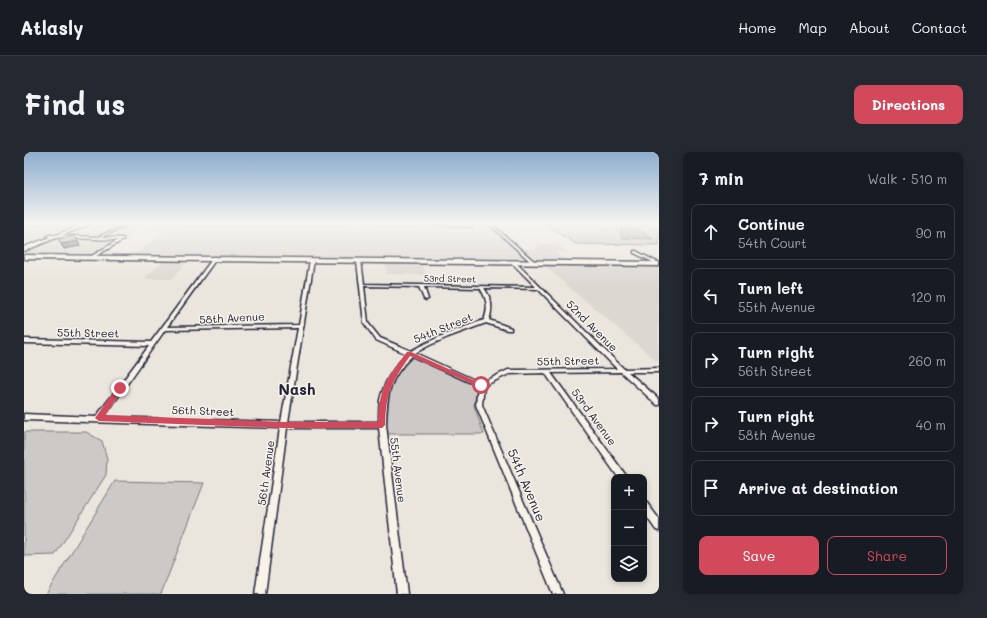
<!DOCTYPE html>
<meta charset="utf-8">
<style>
body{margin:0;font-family:Mali,sans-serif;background:#242831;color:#f1f3f6}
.controls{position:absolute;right:12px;bottom:12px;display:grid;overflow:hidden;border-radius:8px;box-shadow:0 2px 6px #0003}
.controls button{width:36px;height:36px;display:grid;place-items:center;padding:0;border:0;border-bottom:1px solid #363941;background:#171b24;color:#f1f3f6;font:20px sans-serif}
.stop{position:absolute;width:12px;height:12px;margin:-9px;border:3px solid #d1495b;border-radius:50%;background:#fff}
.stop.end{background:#d1495b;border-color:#fff;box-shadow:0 1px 4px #0008}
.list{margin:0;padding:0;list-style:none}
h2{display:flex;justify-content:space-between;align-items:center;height:52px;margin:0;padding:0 16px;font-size:17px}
h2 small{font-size:13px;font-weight:400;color:#9ea1a6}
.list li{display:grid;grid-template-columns:26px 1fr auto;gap:12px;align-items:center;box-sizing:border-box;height:56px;margin:0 8px 8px;padding:0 8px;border:1px solid #363941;border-radius:8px}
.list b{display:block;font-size:15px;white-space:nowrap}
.list p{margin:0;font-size:13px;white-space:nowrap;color:#9ea1a6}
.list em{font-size:13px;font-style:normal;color:#9ea1a6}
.actions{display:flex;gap:8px;padding:12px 16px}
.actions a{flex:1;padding:9px 0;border:1px solid #d1495b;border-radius:8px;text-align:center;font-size:14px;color:#d1495b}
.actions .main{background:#d1495b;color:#fff}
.icon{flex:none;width:22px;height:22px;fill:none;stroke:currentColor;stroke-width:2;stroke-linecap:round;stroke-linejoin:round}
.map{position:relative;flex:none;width:635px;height:442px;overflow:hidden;border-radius:8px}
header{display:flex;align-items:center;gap:24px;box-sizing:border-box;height:56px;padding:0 20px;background:#171b24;border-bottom:1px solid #363941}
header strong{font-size:19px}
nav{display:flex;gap:22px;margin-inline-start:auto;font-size:14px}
.intro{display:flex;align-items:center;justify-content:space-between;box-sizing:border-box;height:96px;padding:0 24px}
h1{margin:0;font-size:28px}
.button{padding:10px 18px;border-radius:8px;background:#d1495b;color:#fff;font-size:14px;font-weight:700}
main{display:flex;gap:24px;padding:0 24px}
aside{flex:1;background:#171b24;border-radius:8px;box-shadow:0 2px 6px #0003}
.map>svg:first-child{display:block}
.built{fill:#dbd8d2}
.green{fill:#cdc9c6;stroke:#787680}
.water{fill:#a6a3a6;stroke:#716f7b}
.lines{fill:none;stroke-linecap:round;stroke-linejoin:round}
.minor-casing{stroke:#22223b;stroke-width:3}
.primary-casing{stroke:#22223b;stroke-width:3}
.minor{fill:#f7f3e8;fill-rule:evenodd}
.primary{fill:#f7f3e8;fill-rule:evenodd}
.wall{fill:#9e9d9c;stroke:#22223b}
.shaded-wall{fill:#817f7f;stroke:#22223b}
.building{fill:#b8b6b5;stroke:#22223b}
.route{fill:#d1495b}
.labels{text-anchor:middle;stroke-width:3;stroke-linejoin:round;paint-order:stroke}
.far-street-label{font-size:9px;fill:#22223b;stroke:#f7f3e8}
.street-label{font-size:11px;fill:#22223b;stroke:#f7f3e8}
.near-street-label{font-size:13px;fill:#22223b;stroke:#f7f3e8}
.district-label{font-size:15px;font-weight:bold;fill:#22223b;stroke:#f7f3e8}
</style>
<header>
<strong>Atlasly</strong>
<nav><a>Home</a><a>Map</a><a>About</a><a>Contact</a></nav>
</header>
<div class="intro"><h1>Find us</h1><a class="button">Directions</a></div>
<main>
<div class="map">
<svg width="635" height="442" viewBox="0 0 635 442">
<rect width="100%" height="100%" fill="#eae6de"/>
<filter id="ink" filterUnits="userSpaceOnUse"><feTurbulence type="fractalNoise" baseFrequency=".025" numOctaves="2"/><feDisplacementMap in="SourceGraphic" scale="8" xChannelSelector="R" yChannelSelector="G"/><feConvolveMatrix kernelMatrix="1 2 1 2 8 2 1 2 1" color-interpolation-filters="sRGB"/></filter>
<g filter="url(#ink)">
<g class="built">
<path d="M0,72H53L0,92Z"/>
<path d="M66,72H463L492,97L517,96L512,92H533L543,100H531L542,109L108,105L140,79H112L101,87H97L67,103L0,102L2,98L30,86L61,88L63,86L41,82Z"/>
<path d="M138,110H163L148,127H120Z"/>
<path d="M361,111H397L402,123L363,122Z"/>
<path d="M519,112L635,114V211L546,136Z"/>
</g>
<g class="green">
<path d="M521,72H622L635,77V93L552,92Z"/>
<path d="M389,206L453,235L450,254L460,282H363C362,274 361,265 361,257C362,243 374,207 389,206Z"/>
<path d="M0,280H62L78,289L83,307L82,323L31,403L0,404Z"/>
<path d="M91,329L180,331L137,442H22Z"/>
</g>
<path class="water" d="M597,73L609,74L629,87L597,86Z"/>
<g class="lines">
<defs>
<g id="minor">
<path d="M104,72H106L78,85L98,86H99V88L67,107L65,106L66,105L94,88L25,85L23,84L25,83L74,85Z"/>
<path d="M465,72H467L510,109V111H508Z"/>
<path d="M610,99H612L635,111V113L610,101Z"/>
<path d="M189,106L192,107L143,175L275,173L286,108L288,107L290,108L264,270H355C355,263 355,255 356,248C360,229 370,215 383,202L352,188L340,171L333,109L335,108L337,109L340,132L512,135L487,110L490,109L600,217L635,216V220H604L635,247V253H633L597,220L527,221L603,325H594L521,221L485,222L460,234L458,253L539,442H529L452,253L454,234L388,204C364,227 363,242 362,273L383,442H373L355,276H263L241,442H231L256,276L0,268V262L72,265L125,194L0,191V187L127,190ZM340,134L395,135L400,147L402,148L404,147L400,135L456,136C463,147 465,156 460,168C435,177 410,186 387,199L356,186L344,171ZM460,136L514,137L593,217L484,218L457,231L391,201L406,193L424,185L462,171L483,178H487V176L465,168C469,156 468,147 460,136ZM274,176L257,270L80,265L141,178Z"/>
<path d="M620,350L623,351L635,367V379L632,378L620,361Z"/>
</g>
<g id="primary">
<path d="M61,72H66L0,99V95Z"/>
<path d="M0,103L635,110V114L0,107Z"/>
</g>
</defs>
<use href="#minor" class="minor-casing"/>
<use href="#primary" class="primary-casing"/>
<use href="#minor" class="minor"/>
<use href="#primary" class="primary"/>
</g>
<path class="wall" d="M396,72H449L448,76L396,73Z"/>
<path class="shaded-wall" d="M54,89L56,94L40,97L37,92Z"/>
<path class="building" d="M50,84L54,89L37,92L34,87Z"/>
</g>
<linearGradient id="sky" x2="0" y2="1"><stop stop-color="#8dadce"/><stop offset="0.54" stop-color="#f6f4f0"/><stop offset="1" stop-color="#f6f4f0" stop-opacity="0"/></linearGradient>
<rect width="635" height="133" fill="url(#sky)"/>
<path class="route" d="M383,200H387L460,233L455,235L386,204C367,231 362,240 361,273L358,276H260L75,269L71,266L94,234H96L100,236L81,263L260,270H354C355,236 363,226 383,200Z"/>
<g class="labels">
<g class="far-street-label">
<text transform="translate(426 127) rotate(1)" y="3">53rd Street</text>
</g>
<g class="street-label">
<text transform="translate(208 166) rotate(-3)" y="4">58th Avenue</text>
<text transform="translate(568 174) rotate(45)" y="4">52nd Avenue</text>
<text transform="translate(419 176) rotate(-22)" y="4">54th Street</text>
<text transform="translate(64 181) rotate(1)" y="4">55th Street</text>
<text transform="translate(544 209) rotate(-1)" y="4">55th Street</text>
<text transform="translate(179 259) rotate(2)" y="4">56th Street</text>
<text transform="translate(570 265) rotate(54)" y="4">53rd Avenue</text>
<text transform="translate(374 318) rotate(83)" y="4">55th Avenue</text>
<text transform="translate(242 321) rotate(-82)" y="4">56th Avenue</text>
</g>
<g class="near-street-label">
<text transform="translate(503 333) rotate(67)" y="5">54th Avenue</text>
</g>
<g class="district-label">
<text x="273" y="243">Nash</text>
</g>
</g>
</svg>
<div class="controls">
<button>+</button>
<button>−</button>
<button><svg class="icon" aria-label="layers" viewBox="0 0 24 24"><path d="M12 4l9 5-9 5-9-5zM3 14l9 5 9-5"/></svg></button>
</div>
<div class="stop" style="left:457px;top:233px"></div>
<div class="stop end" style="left:96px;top:236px"></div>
</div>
<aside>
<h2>7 min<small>Walk · 510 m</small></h2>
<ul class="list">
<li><svg class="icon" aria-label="ahead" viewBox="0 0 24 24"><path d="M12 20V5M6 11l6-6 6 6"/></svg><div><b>Continue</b><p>54th Court</p></div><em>90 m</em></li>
<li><svg class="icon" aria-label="left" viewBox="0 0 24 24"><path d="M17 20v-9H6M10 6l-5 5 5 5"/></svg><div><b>Turn left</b><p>55th Avenue</p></div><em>120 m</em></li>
<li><svg class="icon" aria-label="right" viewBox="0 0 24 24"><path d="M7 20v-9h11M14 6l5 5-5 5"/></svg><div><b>Turn right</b><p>56th Street</p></div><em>260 m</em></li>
<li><svg class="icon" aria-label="right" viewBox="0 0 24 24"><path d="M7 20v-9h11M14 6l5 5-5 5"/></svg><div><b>Turn right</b><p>58th Avenue</p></div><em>40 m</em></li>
<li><svg class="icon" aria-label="arrive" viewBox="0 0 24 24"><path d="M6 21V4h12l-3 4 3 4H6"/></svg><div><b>Arrive at destination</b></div></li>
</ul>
<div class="actions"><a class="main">Save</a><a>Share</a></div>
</aside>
</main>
